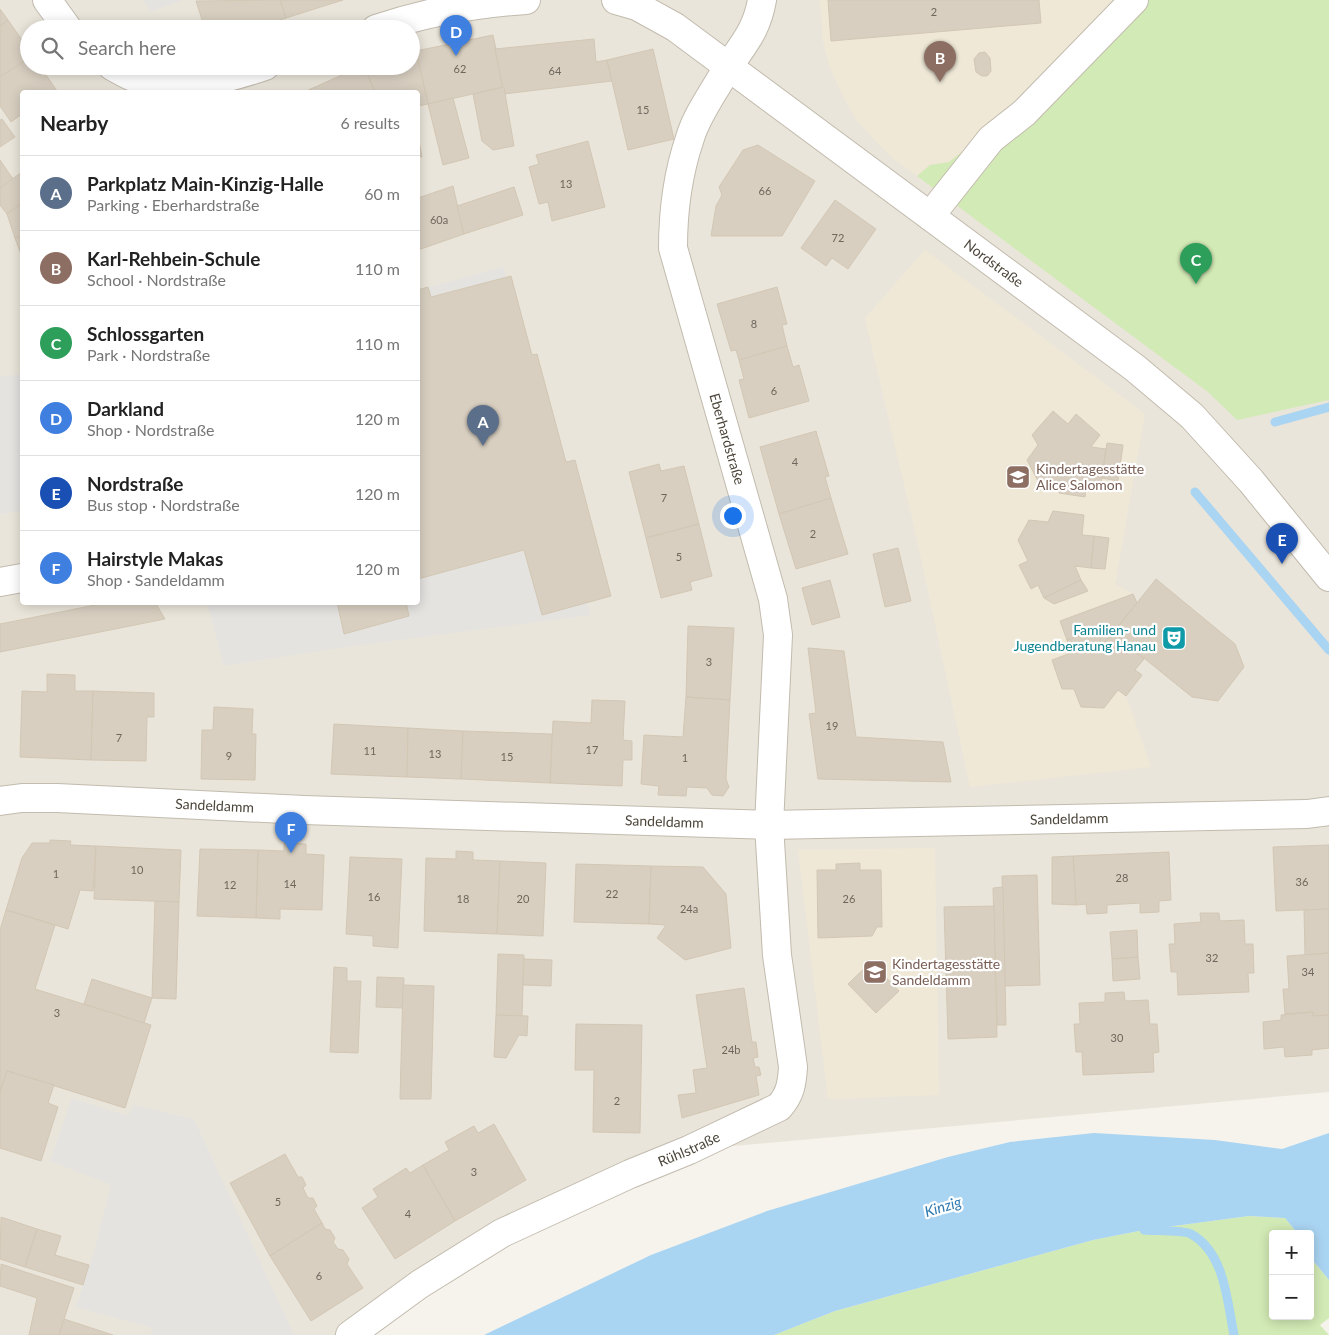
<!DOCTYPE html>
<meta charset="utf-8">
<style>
body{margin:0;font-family:Lato,sans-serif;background:#f2f2f2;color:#222}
.controls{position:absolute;right:15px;bottom:15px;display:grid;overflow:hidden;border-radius:5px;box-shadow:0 2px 12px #0003}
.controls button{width:45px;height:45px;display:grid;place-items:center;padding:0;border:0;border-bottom:1px solid #e0e0e0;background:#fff;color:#222;font:25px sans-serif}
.you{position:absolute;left:732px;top:515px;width:18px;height:18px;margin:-12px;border:4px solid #fff;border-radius:50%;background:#1a73e8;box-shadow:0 0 0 8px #1a73e833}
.badge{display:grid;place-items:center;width:32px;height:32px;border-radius:50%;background:#ea580c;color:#fff;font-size:16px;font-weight:700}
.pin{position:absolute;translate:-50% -41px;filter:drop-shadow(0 1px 2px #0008)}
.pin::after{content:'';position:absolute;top:26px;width:18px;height:15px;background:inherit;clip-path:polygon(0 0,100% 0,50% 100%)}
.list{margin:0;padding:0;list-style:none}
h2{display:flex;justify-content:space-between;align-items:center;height:65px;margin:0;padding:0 20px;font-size:21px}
h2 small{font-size:16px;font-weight:400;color:#767676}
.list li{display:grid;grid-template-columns:32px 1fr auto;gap:15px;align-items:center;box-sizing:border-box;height:75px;padding:0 20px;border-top:1px solid #e0e0e0}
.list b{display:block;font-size:19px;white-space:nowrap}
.list p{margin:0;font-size:16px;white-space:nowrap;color:#767676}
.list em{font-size:16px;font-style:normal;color:#767676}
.icon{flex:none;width:28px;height:28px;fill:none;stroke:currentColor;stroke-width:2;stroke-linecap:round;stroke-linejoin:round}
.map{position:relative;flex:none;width:1329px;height:1335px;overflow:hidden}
.search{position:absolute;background:#fff;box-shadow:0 2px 12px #0003;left:20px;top:20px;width:400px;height:55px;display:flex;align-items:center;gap:12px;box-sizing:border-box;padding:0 18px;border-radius:28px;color:#767676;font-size:19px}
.panel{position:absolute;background:#fff;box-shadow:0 2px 12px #0003;left:20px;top:90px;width:400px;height:515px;border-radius:5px}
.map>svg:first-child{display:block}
.residential{fill:#eae5da;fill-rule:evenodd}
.education{fill:#efe8d6}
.green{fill:#d2eab5}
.parking{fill:#e5e3e0}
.water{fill:#a9d4f2}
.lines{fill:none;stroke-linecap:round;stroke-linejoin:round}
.stream{stroke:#a9d4f2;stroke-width:9}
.building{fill:#d8cfc1;stroke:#d3c7b4}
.minor-casing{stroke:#c2bbae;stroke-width:30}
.minor{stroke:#fff;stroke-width:28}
.labels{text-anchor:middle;stroke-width:4.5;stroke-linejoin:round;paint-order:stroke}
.number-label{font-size:11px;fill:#6e675b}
.street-label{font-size:14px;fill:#4b4439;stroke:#fff}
.education-label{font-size:14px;fill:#785e54;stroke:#fff;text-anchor:start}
.culture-label{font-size:14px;fill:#0d838f;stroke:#fff;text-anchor:end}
.water-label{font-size:15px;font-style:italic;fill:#2e7ab2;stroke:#fff}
</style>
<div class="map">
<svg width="1329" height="1335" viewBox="0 0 1329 1335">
<rect width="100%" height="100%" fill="#f6f3ec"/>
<path class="residential" d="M0,0H1329V1092L689,1150L630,1174L350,1335H0ZM29,29H411V66H29ZM22,92H418V602H22Z"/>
<g class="education">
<path d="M820,0H1122L1017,109L949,162L930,165L917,176L894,159L874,139L857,121L843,96L830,68L823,41Z"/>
<path d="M925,250L1145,414L1115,584L1133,594L1137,603L1113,633L1144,659L1135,670L1142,675L1126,696L1151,767L970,787L917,540L865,318Z"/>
<path d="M935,848L939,1095L828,1099L798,850Z"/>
</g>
<g class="green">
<path d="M1122,0H1329V400L1237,420L1208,392L917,176L930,165L949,162L1017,109Z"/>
<path d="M1249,1216L1285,1218L1298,1234H1273V1316H1310V1257L1329,1280V1318L1320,1325L1329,1335H774L835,1311L1093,1240L1144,1230Z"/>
</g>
<g class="parking">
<path d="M143,0H183L151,12Z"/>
<path d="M504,267L591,615L346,647L224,666L207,603L418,602V290Z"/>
<path d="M22,374V511L0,514V377Z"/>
<path d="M72,1098L128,1116L133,1105L194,1119L294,1335H151L153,1328L76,1307L94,1251L111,1185L50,1161Z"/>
</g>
<path class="water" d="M1094,1133L1215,1140L1282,1149L1329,1133V1280L1310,1257V1234H1298L1285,1218L1249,1216L1144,1230L1093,1240L835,1311L774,1335H484L651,1255L767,1211L948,1157L1010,1142Z"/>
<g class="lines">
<g class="stream">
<path d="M1275,422L1329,407"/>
<path d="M1195,492L1329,650"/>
<path d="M1144,1230C1153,1231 1184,1230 1191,1234C1225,1253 1227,1301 1234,1335"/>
</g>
</g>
<g class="building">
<path d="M280,0H343L286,18Z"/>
<path d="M280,0L286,18L254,29H205L196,1Z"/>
<path d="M828,0H1039L1041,23L831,41Z"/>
<path d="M0,9L8,20L0,26Z"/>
<path d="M8,20L29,50V58L0,77V26Z"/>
<path d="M493,35L504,87L428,104L416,51Z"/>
<path d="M594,39L596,62L607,60L612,81L504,94L495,49Z"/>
<path d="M653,49L674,139L628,150L607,60Z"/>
<path d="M416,51L428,104L418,106V92H375L364,66H411V53Z"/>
<path d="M985,52L990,58L991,71L987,76H982L976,72L974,59L979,53Z"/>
<path d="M29,58V66H40L57,91L54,92H22V114L11,122L0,106V77Z"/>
<path d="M362,66H364L375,92H304Z"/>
<path d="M504,87L514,146L493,150L482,141L473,94Z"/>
<path d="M453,98L469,158L443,165L428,104Z"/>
<path d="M2,119L15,137L0,147V120Z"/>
<path d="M418,135L422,157H418Z"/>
<path d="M588,141L605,207L552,221L548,202L539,204L529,167L539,164L536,155Z"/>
<path d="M758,145L815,181L782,236H711L716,206L722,195L719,187L743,150Z"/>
<path d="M0,160L13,179L0,188Z"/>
<path d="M22,172V203L7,214L0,205V188Z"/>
<path d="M453,186L464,234L418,250V198Z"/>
<path d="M514,187L523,215L464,234L457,206Z"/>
<path d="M835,200L876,229L848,269L832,258L826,266L801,248Z"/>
<path d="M22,203V235L15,238L7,214Z"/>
<path d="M22,235V257L15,238Z"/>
<path d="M511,276L532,355L537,354L566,462L575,460L611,596L542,615L524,550L418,579V290L428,287L431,297Z"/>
<path d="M777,287L787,324L782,325L787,346L739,360L736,350L731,351L717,304Z"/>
<path d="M787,346L793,367L799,365L809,401L749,418L739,380L744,379L739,360Z"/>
<path d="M1053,411L1068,424L1076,414L1100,435L1091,447L1106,449L1100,490L1086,488L1085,497L1059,493L1060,484L1038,481L1027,460L1038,445L1032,435Z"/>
<path d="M816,431L829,476L825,477L831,498L779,514L760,447Z"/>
<path d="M1107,443L1123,445L1118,481L1102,478Z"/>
<path d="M659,464L661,471L684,466L699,524L646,538L629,472Z"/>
<path d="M831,498L848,554L796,569L779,514Z"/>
<path d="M1053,511L1084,515L1082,535L1094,536L1091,568L1075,566L1081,580L1044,598L1038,585L1031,589L1019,565L1028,561L1018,540L1029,520L1048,522Z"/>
<path d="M699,524L712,576L690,582L692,590L661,598L646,538Z"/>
<path d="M1094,536L1109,538L1105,569L1091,568Z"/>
<path d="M898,548L911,601L885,607L873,554Z"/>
<path d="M1156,579L1235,644L1244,667L1218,701L1192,697L1113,633Z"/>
<path d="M830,580L840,617L812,625L802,588Z"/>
<path d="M1081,580L1088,591L1054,604L1044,598Z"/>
<path d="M1133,594L1137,603L1102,645L1097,630L1067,640L1060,621Z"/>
<path d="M110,602H155L165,619L0,652V624Z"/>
<path d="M337,602H406L409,616L344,634Z"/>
<path d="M688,626L734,628L730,700L686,697Z"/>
<path d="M1097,630L1102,645L1113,633L1144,659L1135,670L1142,675L1126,696L1118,690L1104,708L1081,707L1074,689H1062L1052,660L1071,653L1067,640Z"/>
<path d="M808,648L844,651L856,737L943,742L951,782L818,779L809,714L816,713Z"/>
<path d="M47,674L75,675V691H93L91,760L20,757L22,691L47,692Z"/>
<path d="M93,691L154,693V717H147L146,761L91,760Z"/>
<path d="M686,697L730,700L726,779L729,787L723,796L712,795L707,788L687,787L686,796L658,795L659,786L641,784L644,735L683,737Z"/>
<path d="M592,700L625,701L623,740L632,741V760H623L622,786L550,783L553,721L591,723Z"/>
<path d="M214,707L253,709L252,734H256L255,780L201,779L202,730H213Z"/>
<path d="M334,724L408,728L407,777L331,774Z"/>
<path d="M408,728L463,731L461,779L407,777Z"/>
<path d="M463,731L552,734L550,783L461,779Z"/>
<path d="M50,840L71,841L70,845L96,846L93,891L80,890L68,929L6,910L22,858L32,843H50Z"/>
<path d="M284,843L306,844V854L324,855L322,910L280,909V919L256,918L258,850L284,851Z"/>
<path d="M1329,845V909L1276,911L1273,847Z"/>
<path d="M96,846L181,850L179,902L94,899Z"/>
<path d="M200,849L258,850L256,918L197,916Z"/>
<path d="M456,851L473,852V860L500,861L497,934L424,931L426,858L456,859Z"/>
<path d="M1169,852L1171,900L1159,901V912L1140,913V903L1107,905V913L1087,914L1086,904L1076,905L1073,856Z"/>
<path d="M1073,856L1076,905L1052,904V857Z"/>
<path d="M350,857L402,859L398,948L373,946V936L346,934Z"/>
<path d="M500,861L546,863L543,936L497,934Z"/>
<path d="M860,863V870H881L882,927H877L872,936L818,938L817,870H836V864Z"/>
<path d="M576,864L651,866L649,924L574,922Z"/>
<path d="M651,866L703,867L726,894L731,948L685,960L657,938L666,925L649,924Z"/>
<path d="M1037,875L1040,985L1005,986L1002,876Z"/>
<path d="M1003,887L1006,1025H997L993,888Z"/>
<path d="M155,901L179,902L176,999L152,998Z"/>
<path d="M994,906L997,1037L948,1039L944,907Z"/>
<path d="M1329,909V953L1305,955L1304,910Z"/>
<path d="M6,910L55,925L35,989L151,1025L125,1108L7,1071L0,1092V930Z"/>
<path d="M1200,913H1219L1220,921L1244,920L1245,944H1253L1254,973H1248L1249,992L1178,995L1177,972H1171L1169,944H1175L1174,924L1201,922Z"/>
<path d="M1137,930L1138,957L1112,959L1110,932Z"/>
<path d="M1329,953V1015L1313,1016V1012L1285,1014L1283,989H1289L1287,956Z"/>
<path d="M498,954L524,955L522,1016L496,1015Z"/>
<path d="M1138,957L1140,979L1113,981L1112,959Z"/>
<path d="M524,959L552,960L551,986L523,985Z"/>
<path d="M871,962L899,991L876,1013L848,984Z"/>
<path d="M334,967L347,968V981H361L358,1053L330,1052Z"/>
<path d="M377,977L404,978L403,1008L376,1007Z"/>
<path d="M92,979L152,998L144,1023L84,1004Z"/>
<path d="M403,985L434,986L431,1099H400Z"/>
<path d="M744,988L752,1042H756L758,1057L753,1058L755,1067H759L761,1075L756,1076L759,1095L682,1118L678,1095L696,1093L693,1070L707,1068L696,995Z"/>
<path d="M1124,992L1125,1001L1148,1000L1150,1024H1157L1159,1052L1153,1053L1154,1072L1083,1075L1082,1052H1076L1074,1024H1080L1079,1003L1105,1002V993Z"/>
<path d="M1313,1012V1016L1329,1015V1048L1312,1050V1055L1285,1057L1284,1047L1264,1049L1263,1022L1281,1020V1015Z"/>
<path d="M496,1015L528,1016L527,1036L519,1035L506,1058L494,1057Z"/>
<path d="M576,1024L642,1025L640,1133L593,1132L594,1070H575Z"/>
<path d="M7,1071L54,1085L48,1103L58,1107L41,1161L0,1148V1092Z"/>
<path d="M494,1124L526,1180L455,1221L423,1165L449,1150L445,1142L474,1126L478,1133Z"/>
<path d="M285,1154L298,1177H302L306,1185L303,1188L308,1198H313L317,1206L314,1209L322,1223L270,1256L230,1183Z"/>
<path d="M423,1165L455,1221L395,1259L362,1208L378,1197L373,1189L406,1168L410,1173Z"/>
<path d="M1,1217L37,1229L25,1267L0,1259Z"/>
<path d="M322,1223L325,1229L330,1230L335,1238L333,1242L338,1249L343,1250L349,1259L347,1264L363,1288L311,1321L270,1256Z"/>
<path d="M37,1229L61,1236L55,1255L89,1265L83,1285L25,1267Z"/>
<path d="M1,1264L74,1288L59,1335H29L37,1298L0,1286Z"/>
<path d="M64,1319L113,1335H59Z"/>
</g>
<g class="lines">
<defs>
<g id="minor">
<path d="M47,0L68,29"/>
<path id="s1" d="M616,0L637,6L675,27L1135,368L1192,416L1251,481L1329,577"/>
<path d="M376,29C424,13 476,3 526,0"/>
<path d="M112,66C119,70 126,74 133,77C176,94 223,80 265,66"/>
<path d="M930,216L991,139L1024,113L1134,0"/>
<path d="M0,582L22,578"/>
<path id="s2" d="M0,801L22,798H57L304,810L769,825L1307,814L1329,811"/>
<path id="s3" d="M350,1335L420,1284L502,1233L630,1174L689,1150L779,1107C790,1095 792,1084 793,1067L777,955L769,825L778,635L773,599L673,248C673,211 678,173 690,138C696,117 711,96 722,77C739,48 756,35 762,0"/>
</g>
</defs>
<use href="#minor" class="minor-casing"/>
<use href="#minor" class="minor"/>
</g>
<defs>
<symbol id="school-square" viewBox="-11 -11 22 22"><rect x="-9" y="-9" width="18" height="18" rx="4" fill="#8d6e63" stroke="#fff"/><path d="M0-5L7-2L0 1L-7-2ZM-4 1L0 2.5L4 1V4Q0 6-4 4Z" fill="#fff"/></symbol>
<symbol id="theatre-square" viewBox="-11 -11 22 22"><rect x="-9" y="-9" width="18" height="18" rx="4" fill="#0f9aa8" stroke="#fff"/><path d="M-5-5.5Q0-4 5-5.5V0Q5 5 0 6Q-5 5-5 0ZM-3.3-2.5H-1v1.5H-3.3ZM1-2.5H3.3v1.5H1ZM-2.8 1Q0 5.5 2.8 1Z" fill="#fff"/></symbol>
</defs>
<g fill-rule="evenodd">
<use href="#school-square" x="1004" y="463" width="28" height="28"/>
<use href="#theatre-square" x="1160" y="624" width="28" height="28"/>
<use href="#school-square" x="861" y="958" width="28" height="28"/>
</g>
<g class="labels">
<g class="number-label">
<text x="934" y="16">2</text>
<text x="460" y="73">62</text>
<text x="555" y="75">64</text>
<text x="643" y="114">15</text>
<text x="566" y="188">13</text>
<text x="765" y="195">66</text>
<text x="439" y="224">60a</text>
<text x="838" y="242">72</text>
<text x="754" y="328">8</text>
<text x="774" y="395">6</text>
<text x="795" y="466">4</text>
<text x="664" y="502">7</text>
<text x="813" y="538">2</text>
<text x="679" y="561">5</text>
<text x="709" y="666">3</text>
<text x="832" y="730">19</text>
<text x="119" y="742">7</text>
<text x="592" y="754">17</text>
<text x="370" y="755">11</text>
<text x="435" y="758">13</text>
<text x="229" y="760">9</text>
<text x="507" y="761">15</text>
<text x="685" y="762">1</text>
<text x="137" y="874">10</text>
<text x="56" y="878">1</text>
<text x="1122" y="882">28</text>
<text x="1302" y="886">36</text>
<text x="290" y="888">14</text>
<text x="230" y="889">12</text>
<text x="612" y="898">22</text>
<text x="374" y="901">16</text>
<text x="463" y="903">18</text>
<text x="523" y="903">20</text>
<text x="849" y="903">26</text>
<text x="689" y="913">24a</text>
<text x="1212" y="962">32</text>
<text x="1308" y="976">34</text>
<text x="57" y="1017">3</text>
<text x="1117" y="1042">30</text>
<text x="731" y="1054">24b</text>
<text x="617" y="1105">2</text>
<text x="474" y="1176">3</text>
<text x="278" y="1206">5</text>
<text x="408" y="1218">4</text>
<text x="319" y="1280">6</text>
</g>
<g class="street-label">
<text dy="5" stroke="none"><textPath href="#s1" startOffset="462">Nordstraße</textPath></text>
<text transform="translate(727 439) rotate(74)" y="5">Eberhardstraße</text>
<text dy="5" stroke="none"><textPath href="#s2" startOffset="215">Sandeldamm</textPath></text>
<text dy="5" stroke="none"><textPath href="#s2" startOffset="1070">Sandeldamm</textPath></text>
<text dy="5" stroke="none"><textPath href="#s2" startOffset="665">Sandeldamm</textPath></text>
<text dy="5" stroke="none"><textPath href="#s3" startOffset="388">Rühlstraße</textPath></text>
</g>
<g class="education-label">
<text x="1036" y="474">Kindertagesstätte<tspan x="1036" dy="16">Alice Salomon</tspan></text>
<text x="892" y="969">Kindertagesstätte<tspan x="892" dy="16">Sandeldamm</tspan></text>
</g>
<g class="culture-label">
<text x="1156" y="635">Familien- und<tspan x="1156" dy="16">Jugendberatung Hanau</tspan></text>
</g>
<g class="water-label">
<text transform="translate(943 1207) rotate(-17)" y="5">Kinzig</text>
</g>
</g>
</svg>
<div class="controls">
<button>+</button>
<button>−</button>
</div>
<div class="you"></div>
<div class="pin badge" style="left:483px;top:446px;background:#5c6f8a">A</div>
<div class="pin badge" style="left:940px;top:82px;background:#8d6e63">B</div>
<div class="pin badge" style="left:1196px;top:284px;background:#2e9e5b">C</div>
<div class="pin badge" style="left:456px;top:56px;background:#3f7fe0">D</div>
<div class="pin badge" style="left:1282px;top:564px;background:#1a4fb4">E</div>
<div class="pin badge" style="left:291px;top:853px;background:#3f7fe0">F</div>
<div class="search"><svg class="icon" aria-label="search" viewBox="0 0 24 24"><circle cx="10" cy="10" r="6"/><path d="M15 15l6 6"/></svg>Search here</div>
<section class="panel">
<h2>Nearby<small>6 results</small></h2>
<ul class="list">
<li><span class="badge" style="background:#5c6f8a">A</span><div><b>Parkplatz Main-Kinzig-Halle</b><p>Parking · Eberhardstraße</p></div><em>60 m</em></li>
<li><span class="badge" style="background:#8d6e63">B</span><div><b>Karl-Rehbein-Schule</b><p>School · Nordstraße</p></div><em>110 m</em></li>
<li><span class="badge" style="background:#2e9e5b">C</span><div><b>Schlossgarten</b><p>Park · Nordstraße</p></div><em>110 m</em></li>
<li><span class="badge" style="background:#3f7fe0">D</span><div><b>Darkland</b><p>Shop · Nordstraße</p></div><em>120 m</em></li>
<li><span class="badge" style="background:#1a4fb4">E</span><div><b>Nordstraße</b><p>Bus stop · Nordstraße</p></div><em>120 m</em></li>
<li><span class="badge" style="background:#3f7fe0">F</span><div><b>Hairstyle Makas</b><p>Shop · Sandeldamm</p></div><em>120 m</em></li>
</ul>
</section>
</div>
